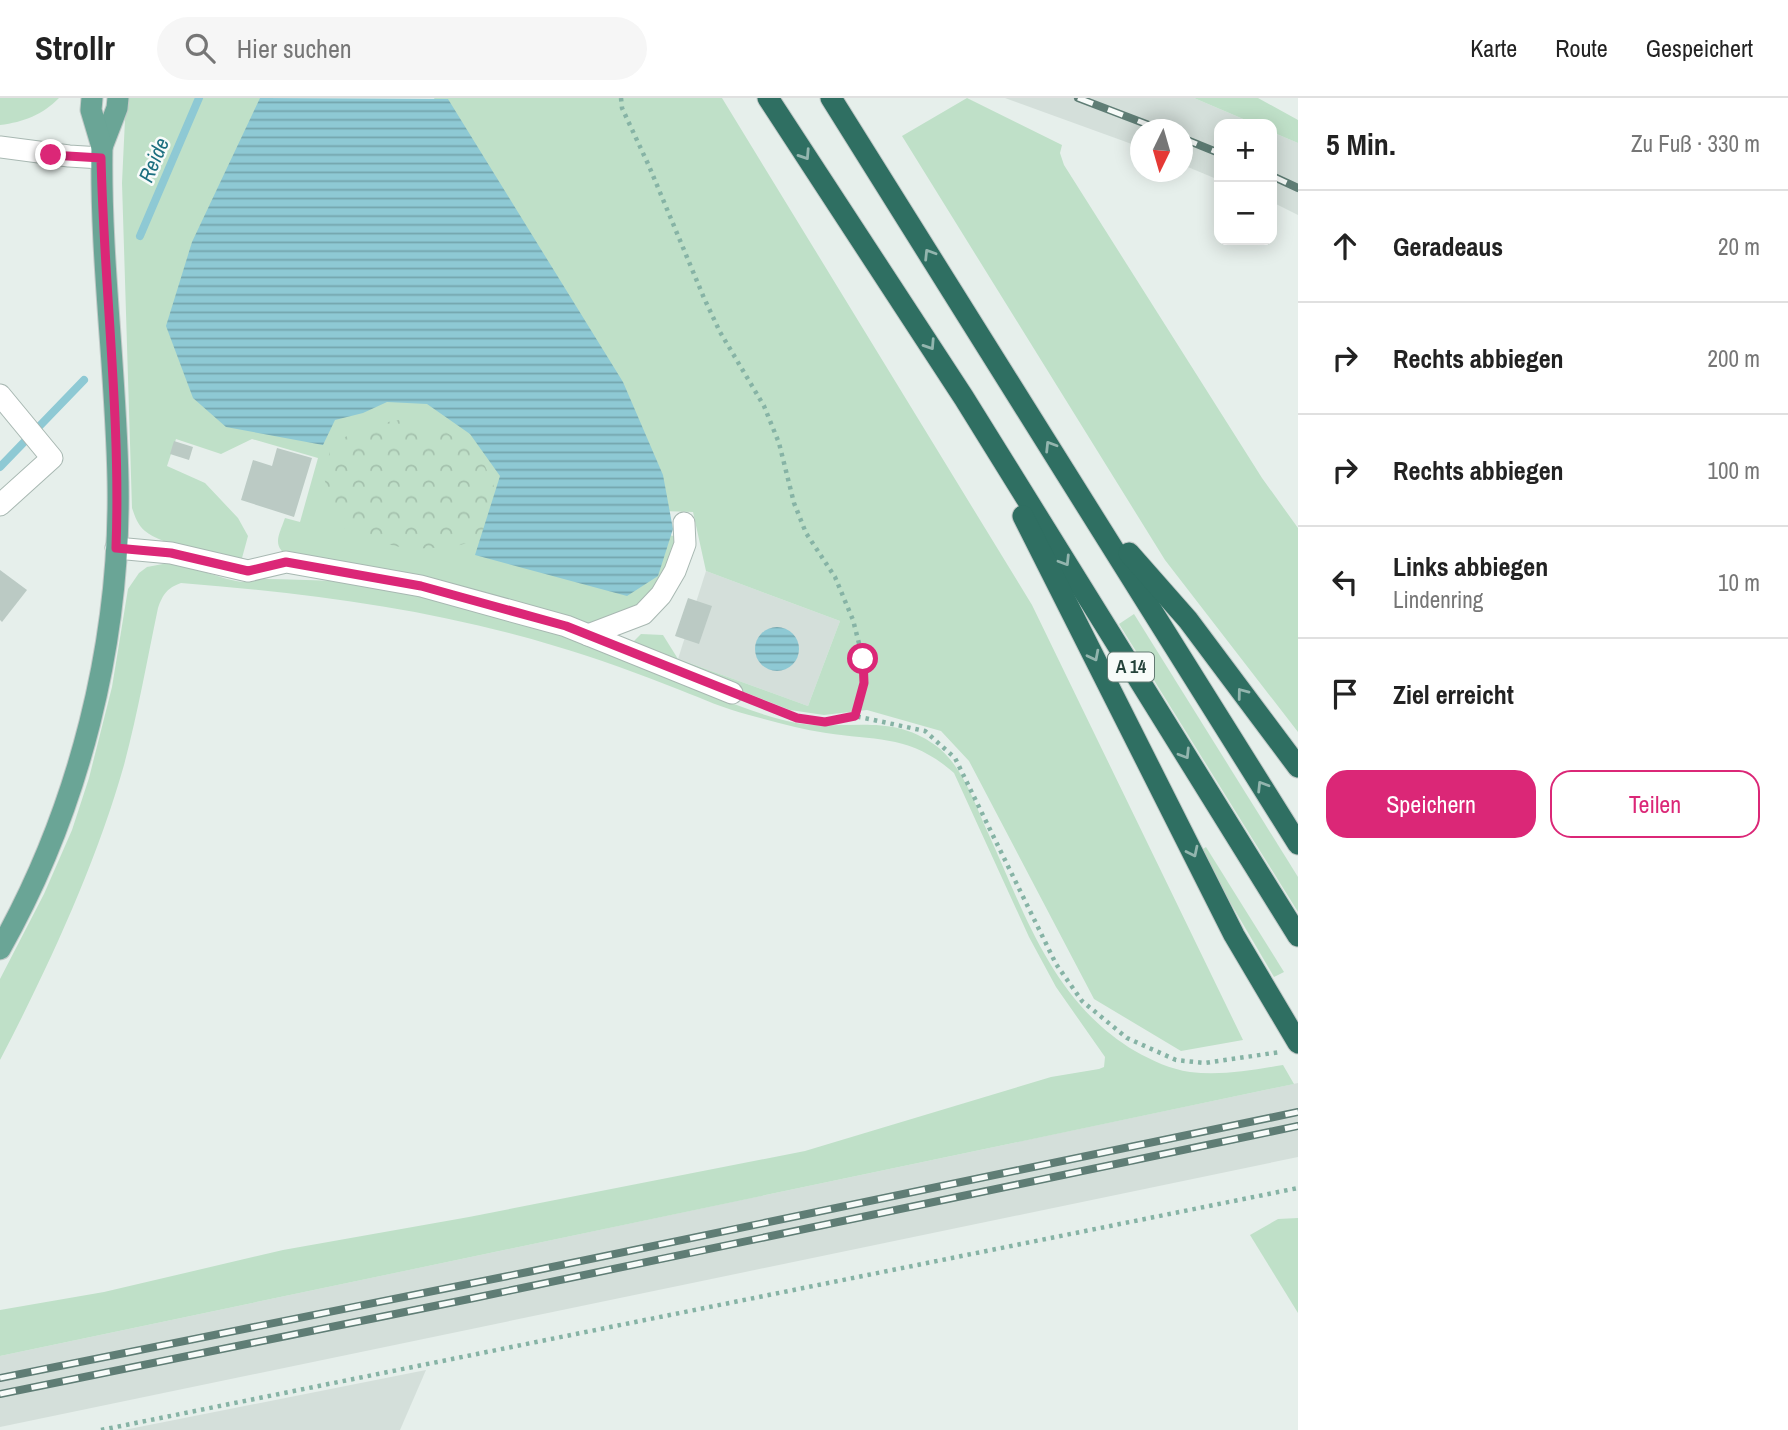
<!DOCTYPE html>
<html lang="de">
<meta charset="utf-8">
<style>
body{margin:0;font-family:"Archivo Narrow",sans-serif;background:#f6f6f6;color:#222}
.controls{position:absolute;right:21px;top:21px;display:grid;overflow:hidden;border-radius:14px;box-shadow:0 4px 18px #0003}
.controls button{width:63px;height:63px;display:grid;place-items:center;padding:0;border:0;border-bottom:2px solid #e0e0e0;background:#fff;color:#222;font:35px sans-serif}
.compass{position:absolute;left:1130px;top:21px;width:63px;height:63px;border-radius:50%;background:#fff;box-shadow:0 4px 18px #0003;rotate:185deg}
.stop{position:absolute;width:21px;height:21px;margin:-16px;border:5px solid #db2777;border-radius:50%;background:#fff}
.stop.end{background:#db2777;border-color:#fff;box-shadow:0 2px 7px #0008}
.list{margin:0;padding:0;list-style:none}
h2{display:flex;justify-content:space-between;align-items:center;height:91px;margin:0;padding:0 28px;font-size:30px}
h2 small{font-size:23px;font-weight:400;color:#767676}
.list li{display:grid;grid-template-columns:46px 1fr auto;gap:21px;align-items:center;box-sizing:border-box;height:112px;padding:0 28px;border-top:2px solid #e0e0e0}
.list b{display:block;font-size:26px;white-space:nowrap}
.list p{margin:0;font-size:23px;white-space:nowrap;color:#767676}
.list em{font-size:23px;font-style:normal;color:#767676}
.actions{display:flex;gap:14px;padding:21px 28px}
.actions a{flex:1;padding:16px 0;border:2px solid #db2777;border-radius:21px;text-align:center;font-size:24px;color:#db2777}
.actions .main{background:#db2777;color:#fff}
.icon{flex:none;width:38px;height:38px;fill:none;stroke:currentColor;stroke-width:2;stroke-linecap:round;stroke-linejoin:round}
.map{position:relative;flex:none;width:1298px;height:1332px;overflow:hidden}
header{display:flex;align-items:center;gap:42px;box-sizing:border-box;height:98px;padding:0 35px;background:#fff;border-bottom:2px solid #e0e0e0}
header strong{font-size:33px}
nav{display:flex;gap:38px;margin-inline-start:auto;font-size:24px}
.search{width:490px;height:63px;background:#f6f6f6;display:flex;align-items:center;gap:18px;box-sizing:border-box;padding:0 24px;border-radius:38px;color:#767676;font-size:26px}
main{display:flex}
aside{flex:1;background:#fff}
.map>svg:first-child{display:block}
.built{fill:#d4dfda}
.grass{fill:#bfe0c8}
.forest{fill:url(#forest-crowns)}
.water{fill:url(#water-rules)}
.lines{fill:none;stroke-linecap:round;stroke-linejoin:round}
.stream{stroke:#8ec9d4;stroke-width:8}
.building{fill:#bbcac4}
.minor-casing{stroke:#a8b8b2;stroke-width:23}
.major-casing{stroke:#c2cac8;stroke-width:23}
.highway-casing{stroke:#c2cac8;stroke-width:23}
.path{stroke:#86b3a5;stroke-width:4.5;stroke-dasharray:3.5 5;stroke-linecap:butt}
.minor{stroke:#fff;stroke-width:21}
.major{stroke:#6aa596;stroke-width:21}
.highway{stroke:#2f6f62;stroke-width:21}
.rail-casing{stroke:#5f7d75;stroke-width:8}
.rail{stroke:#f7fbf9;stroke-width:5;stroke-dasharray:16;stroke-linecap:butt}
.oneway{stroke:#93b5ae}
.route{stroke:#db2777;stroke-width:9}
.labels{text-anchor:middle;stroke-width:5;stroke-linejoin:round;paint-order:stroke}
.shield{fill:#f7fbf9;stroke:#637a73;stroke-width:2}
.shield-label{font-size:18px;font-weight:bold;fill:#24423a}
.water-label{font-size:21px;font-style:italic;fill:#1c6f80;stroke:#f7fbf9}
</style>
<header>
<strong>Strollr</strong>
<div class="search"><svg class="icon" aria-label="search" viewBox="0 0 24 24"><circle cx="10" cy="10" r="6"/><path d="M15 15l6 6"/></svg>Hier suchen</div>
<nav><a>Karte</a><a>Route</a><a>Gespeichert</a></nav>
</header>
<main>
<div class="map">
<svg width="1298" height="1332" viewBox="0 0 1298 1332">
<defs>
<pattern id="forest-crowns" width="20" height="18" patternUnits="userSpaceOnUse" patternTransform="scale(1.75)"><rect width="20" height="18" fill="#bfe0c8"/><path d="M2 6a3 3 0 1 1 6 0M12 15a3 3 0 1 1 6 0" fill="none" stroke="#a4c1ad"/></pattern>
<pattern id="water-rules" width="6" height="5" patternUnits="userSpaceOnUse" patternTransform="scale(1.75)"><rect width="6" height="5" fill="#8ec9d4"/><path d="M0 2.5h6" fill="none" stroke="#74a5ad"/></pattern>
</defs>
<rect width="100%" height="100%" fill="#e6efeb"/>
<g class="built">
<path d="M1005,0H1194L1255,26H1219V82L1183,67L1182,32H1140V49Z"/>
<path d="M1272,34L1298,45V117L1272,104Z"/>
<path d="M706,473L840,523L808,608L678,561Z"/>
<path d="M1298,985V1059L0,1329V1258Z"/>
<path d="M426,1272L400,1332H124Z"/>
</g>
<g class="grass">
<path d="M0,0H59C42,17 24,24 0,27Z"/>
<path d="M126,0H273L361,309L403,299L442,305L488,336L504,372L487,441L666,436L677,439L659,495L611,523L578,526L292,461C271,448 278,440 285,420L300,424L318,360L252,341L221,356L176,341L167,368L205,385L238,420L248,438L242,460L233,462C211,456 161,447 145,433C138,427 135,419 132,410L122,85Z"/>
<path d="M434,0H722L1032,507L1243,942L1181,953L1094,901L969,663L941,633L867,612L824,617L790,612L650,557L633,544L641,536L663,537L678,561L808,608L840,523L706,473L693,414L662,413Z"/>
<path d="M967,0L1062,47L1060,55L1064,67L1262,380L1298,430V634L1165,462L902,38Z"/>
<path d="M1194,0H1258L1298,22V45L1272,34V26H1255Z"/>
<path d="M168,465C193,467 223,483 245,484C252,484 258,481 265,481C287,481 309,482 331,483C408,489 502,519 577,541C648,563 714,605 787,623C839,636 887,612 935,647C963,667 975,707 989,737C1026,819 1054,905 1135,953C1153,963 1170,971 1190,974C1221,978 1253,972 1283,967L1294,986L0,1258V1212L104,1194L283,1152L469,1119L805,1053L1051,979L1099,971L1104,969L1105,959L1056,889L1029,839L954,675C911,637 879,643 826,635C800,631 775,624 749,617C725,611 703,601 680,592C639,576 597,560 555,548C433,511 308,495 181,485C167,490 163,496 158,510C147,562 138,615 124,667C96,766 48,870 0,962V881L44,796L72,732L89,680L112,589L128,491L139,475L147,469Z"/>
<path d="M1134,516L1298,779V814L1119,526Z"/>
<path d="M1206,749L1284,874L1274,879L1200,753Z"/>
<path d="M1298,1120V1215L1250,1137L1278,1121Z"/>
</g>
<path class="forest" d="M399,322L446,334L481,359L499,400L487,440L452,449L408,451L354,438L334,421L324,379L331,348L361,329Z"/>
<g class="water">
<path d="M260,0L448,1L623,284L663,377L673,431L658,478L627,498L475,457L500,378L470,336L427,306L387,304L363,315L335,322L323,347L226,329L193,300L166,228L192,144Z"/>
<circle cx="777" cy="551" r="22"/>
</g>
<g class="lines">
<g class="stream">
<path d="M140,138L199,0"/>
<path d="M0,369L84,282"/>
</g>
</g>
<g class="building">
<path d="M174,343L193,349L189,362L170,356Z"/>
<path d="M277,350L312,360L294,419L241,402L253,362L272,368Z"/>
<path d="M0,472L27,492L2,524L0,522Z"/>
<path d="M688,500L712,508L699,546L675,538Z"/>
</g>
<g class="lines">
<defs>
<g id="minor">
<path d="M0,49L69,58L101,60"/>
<path d="M0,297L52,360L0,407"/>
<path d="M116,450L171,455L248,473L286,464L421,488L566,528L732,595"/>
<path d="M588,537L643,516L661,497L675,473L685,446L684,425"/>
</g>
<g id="major">
<path d="M102,49L117,10L118,0"/>
<path d="M0,851C79,711 121,544 118,383C116,272 100,160 102,49L91,12L92,0"/>
</g>
<g id="highway">
<path d="M768,0L964,300L1298,838"/>
<path d="M831,0L1298,746"/>
<path d="M1023,418L1234,837L1298,945"/>
<path d="M1129,455L1188,522L1298,669"/>
</g>
</defs>
<use href="#minor" class="minor-casing"/>
<use href="#major" class="major-casing"/>
<use href="#highway" class="highway-casing"/>
<g class="path">
<path d="M621,0L622,10L649,68L704,200L720,234L764,308L779,345L794,405L806,435L835,479L853,522L863,561L864,585L855,618"/>
<path d="M751,602L797,620L825,624L855,618L925,633L955,660L1056,866L1082,903L1127,940L1176,962L1205,965L1280,954"/>
<path d="M101,1332L1298,1090"/>
</g>
<use href="#minor" class="minor"/>
<use href="#major" class="major"/>
<use href="#highway" class="highway"/>
<defs>
<g id="rail">
<path d="M1078,0L1162,32"/>
<path d="M1182,40L1219,55"/>
<path d="M1272,78L1298,90"/>
<path d="M0,1280L528,1174L1298,1014"/>
<path d="M0,1296L474,1200L1298,1028"/>
</g>
</defs>
<use href="#rail" class="rail-casing"/>
<use href="#rail" class="rail"/>
</g>
<defs><path id="oneway-chevron" d="M-2-3.5L2.5 0L-2 3.5" fill="none" stroke-width="1.6" stroke-linecap="round" stroke-linejoin="round" transform="scale(1.75)"/></defs>
<g class="oneway">
<use href="#oneway-chevron" transform="translate(805 57) rotate(57)"/>
<use href="#oneway-chevron" transform="translate(929 156) rotate(-122)"/>
<use href="#oneway-chevron" transform="translate(930 247) rotate(57)"/>
<use href="#oneway-chevron" transform="translate(1050 348) rotate(-122)"/>
<use href="#oneway-chevron" transform="translate(1065 463) rotate(58)"/>
<use href="#oneway-chevron" transform="translate(1094 558) rotate(63)"/>
<use href="#oneway-chevron" transform="translate(1242 595) rotate(-127)"/>
<use href="#oneway-chevron" transform="translate(1185 656) rotate(58)"/>
<use href="#oneway-chevron" transform="translate(1262 688) rotate(-122)"/>
<use href="#oneway-chevron" transform="translate(1193 754) rotate(64)"/>
</g>
<g class="lines">
<path class="route" d="M51,57L101,60C104,190 121,320 116,450L171,455L248,473L286,464L421,488L566,528L797,620L825,624L855,618L864,585L863,561"/>
</g>
<g class="labels">
<rect class="shield" x="1108" y="554.5" width="46" height="29" rx="5"/>
<g class="shield-label">
<text x="1131" y="575">A 14</text>
</g>
<g class="water-label">
<text transform="translate(154 62) rotate(-67)" y="7">Reide</text>
</g>
</g>
</svg>
<div class="controls">
<button>+</button>
<button>−</button>
</div>
<svg class="compass" viewBox="-18 -18 36 36"><path d="M0-13l5 13h-10z" fill="#e53935"/><path d="M0 13l5-13h-10z" fill="#767676"/></svg>
<div class="stop" style="left:863px;top:561px"></div>
<div class="stop end" style="left:51px;top:57px"></div>
</div>
<aside>
<h2>5 Min.<small>Zu Fuß · 330 m</small></h2>
<ul class="list">
<li><svg class="icon" aria-label="ahead" viewBox="0 0 24 24"><path d="M12 20V5M6 11l6-6 6 6"/></svg><div><b>Geradeaus</b></div><em>20 m</em></li>
<li><svg class="icon" aria-label="right" viewBox="0 0 24 24"><path d="M7 20v-9h11M14 6l5 5-5 5"/></svg><div><b>Rechts abbiegen</b></div><em>200 m</em></li>
<li><svg class="icon" aria-label="right" viewBox="0 0 24 24"><path d="M7 20v-9h11M14 6l5 5-5 5"/></svg><div><b>Rechts abbiegen</b></div><em>100 m</em></li>
<li><svg class="icon" aria-label="left" viewBox="0 0 24 24"><path d="M17 20v-9H6M10 6l-5 5 5 5"/></svg><div><b>Links abbiegen</b><p>Lindenring</p></div><em>10 m</em></li>
<li><svg class="icon" aria-label="arrive" viewBox="0 0 24 24"><path d="M6 21V4h12l-3 4 3 4H6"/></svg><div><b>Ziel erreicht</b></div></li>
</ul>
<div class="actions"><a class="main">Speichern</a><a>Teilen</a></div>
</aside>
</main>
